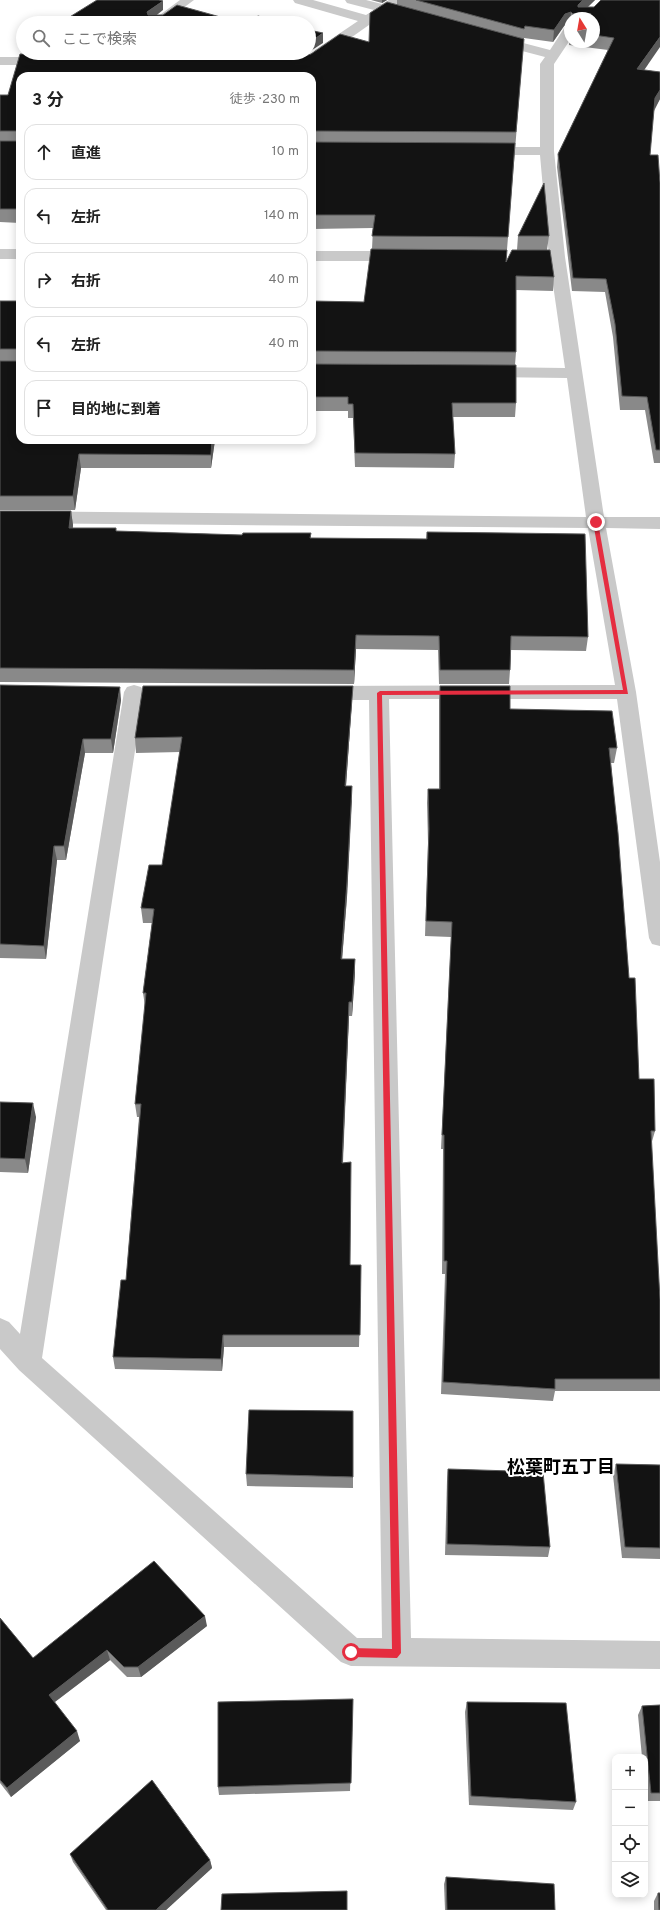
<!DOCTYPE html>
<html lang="ja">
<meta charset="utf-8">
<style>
body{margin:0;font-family:Overpass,"Noto Sans JP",sans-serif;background:#f6f6f6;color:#222}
.controls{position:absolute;right:12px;bottom:12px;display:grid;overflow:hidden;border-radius:8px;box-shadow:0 2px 10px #0003}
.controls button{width:36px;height:36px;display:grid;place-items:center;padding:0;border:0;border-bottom:1px solid #e0e0e0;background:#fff;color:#222;font:20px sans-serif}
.compass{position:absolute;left:564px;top:12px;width:36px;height:36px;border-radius:50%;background:#fff;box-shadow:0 2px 10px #0003;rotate:349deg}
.stop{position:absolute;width:12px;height:12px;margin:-9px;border:3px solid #e52d40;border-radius:50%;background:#fff}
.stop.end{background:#e52d40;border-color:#fff;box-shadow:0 1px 4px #0008}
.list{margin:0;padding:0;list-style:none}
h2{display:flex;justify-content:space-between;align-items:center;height:52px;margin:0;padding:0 16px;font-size:17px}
h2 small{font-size:13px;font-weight:400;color:#767676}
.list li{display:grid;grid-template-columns:26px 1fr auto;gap:12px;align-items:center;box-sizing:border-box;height:56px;margin:0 8px 8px;padding:0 8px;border:1px solid #e0e0e0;border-radius:12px}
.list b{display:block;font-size:15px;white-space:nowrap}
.list em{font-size:13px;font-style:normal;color:#767676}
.icon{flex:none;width:22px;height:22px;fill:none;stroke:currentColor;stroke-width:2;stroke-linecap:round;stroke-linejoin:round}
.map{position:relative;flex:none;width:660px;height:1910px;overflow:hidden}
.search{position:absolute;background:#fff;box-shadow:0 2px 10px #0003;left:16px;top:16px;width:300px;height:44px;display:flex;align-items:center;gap:10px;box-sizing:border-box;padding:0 14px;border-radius:22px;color:#767676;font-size:15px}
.panel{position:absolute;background:#fff;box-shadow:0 2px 10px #0003;left:16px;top:72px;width:300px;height:372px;border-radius:12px}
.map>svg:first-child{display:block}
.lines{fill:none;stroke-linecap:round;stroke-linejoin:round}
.minor{fill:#c9c9c9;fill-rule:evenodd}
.wall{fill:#898989}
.shaded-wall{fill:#5a5a5a}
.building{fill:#131313;stroke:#5a5a5a}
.route{fill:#e52d40}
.labels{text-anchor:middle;stroke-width:4;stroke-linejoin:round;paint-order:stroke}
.near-neighbourhood-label{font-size:18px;font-weight:bold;fill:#000;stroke:#fff}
</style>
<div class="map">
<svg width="660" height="1910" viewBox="0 0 660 1910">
<rect width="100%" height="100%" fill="#fff"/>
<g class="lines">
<g class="minor">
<path d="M180,0H194L163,23H149Z"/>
<path d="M293,0H313L366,15L374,10L347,3L345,0H366L382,4L389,0H403L395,8L399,11L398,14L393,15L386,13L325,56H315L313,53L315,50L358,21L295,3Z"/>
<path d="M570,26V40L554,64V151L565,257L604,517H660V529L606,528L636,692L660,862V946L652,944L649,938L617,699H389L411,1638L660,1641V1669L351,1666L341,1662L19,1370L0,1349V1318L9,1322L20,1334L124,692L127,687L134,685L141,687L144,692L42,1358L357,1638H382L369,700H323L316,698L313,693L316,688L323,686L615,685L588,528L0,523V511L586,517L567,378L485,377L479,375L477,372L479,369L485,367L565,368L549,257L540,155H484L479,154L477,151L479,148L484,147H540V64L545,57L488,42L486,39L488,36L493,35L550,50L565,27Z"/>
<path d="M0,57H47L52,58L54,61L52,64L47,65H0Z"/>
<rect x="0" y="249" width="20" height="10"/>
<path d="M312,251H399L404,253L407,256L404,259L399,261H312Z"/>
</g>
</g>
<g class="wall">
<path d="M371,0H387L382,3Z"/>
<path d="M397,0H595L588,7L644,70L660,72V99L654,109L650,155L660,183V463H654L645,410H620L613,337L605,292L572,291L557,167L558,154L608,50L569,45L570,32V42H594V18H570V25L564,26L553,42L524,38L506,262L517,250L518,236H549L547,250L554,277L553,291L516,290V352L515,365L516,403L515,417H453L455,454L454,468L355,467L353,418H348V411H312V301L364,302L372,249L373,228L312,229V76H20V223L0,222V95H8L24,53H308L304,56L369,42L397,5Z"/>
<path d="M0,301L215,440L211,468H81L75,510H0Z"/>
<path d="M0,511H71L73,525V528L117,531L242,535L311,533V538L426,539L427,532L588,637L586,651L511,650L510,670L509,684H439L438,650L356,649L354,684L0,682Z"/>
<path d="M0,685L121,700L113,753H85L66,860H57L46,959L0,958Z"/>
<path d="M440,686L510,709L617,748L614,763H611L629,978L639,1079L655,1131L651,1145L660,1300V1391H555L553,1401L441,1394L445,1274H442L443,1149H441L451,937L425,936L428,843L427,803L428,789H439V700Z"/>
<path d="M352,700L346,786L352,801L347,897L342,959L355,973L352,1016H349L343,1163L350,1265H361L359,1347H224L222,1371L115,1369L113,1357L126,1280L139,1117H137L135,1104L145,1006L143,993L152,923H143L141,908L162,865L180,752L136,753L135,738Z"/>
<path d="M0,1102L36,1117L28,1173L0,1172Z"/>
<path d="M616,1464L660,1465V1559L622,1558L613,1475Z"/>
<path d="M448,1469L550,1547L548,1557L445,1555L447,1480Z"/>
<path d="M246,1474L353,1477V1488L247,1486Z"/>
<path d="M0,1618L33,1658L207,1626L141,1677H127L110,1660L55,1702L80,1741L11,1797L0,1783Z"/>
<path d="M353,1699L350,1791L219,1795L218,1787Z"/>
<path d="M467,1702L576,1802L573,1810L469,1805L465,1712Z"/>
<path d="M660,1705V1801H647L645,1786V1757H642L638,1715L642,1706Z"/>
<path d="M70,1854L210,1860L212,1868L166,1910H106L73,1862Z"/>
<path d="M446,1877L555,1910H445L444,1884Z"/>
<path d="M658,1893L660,1910H654V1901Z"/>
</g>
<g class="shaded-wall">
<path d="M382,0H387L382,3Z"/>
<path d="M583,0H595L577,17L578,5Z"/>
<path d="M163,1V10L148,22L147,12Z"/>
<path d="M571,12L570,25L564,26L553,42L554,30L565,14Z"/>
<path d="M323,33V43L309,52V43Z"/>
<path d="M660,37V47L636,82L637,69Z"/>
<path d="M301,53H308L302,58Z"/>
<path d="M660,90V99L654,111L655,98Z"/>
<path d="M212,440H215L211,468V455Z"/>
<path d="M79,454L81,468L75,510L73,496Z"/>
<path d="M71,511L73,525L71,542L69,528Z"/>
<path d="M356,635V649L354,684V670Z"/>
<path d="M353,686L352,700L345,800V786Z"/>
<path d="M120,687L121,700L113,753L111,739Z"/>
<path d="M83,739L85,753L66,860L64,846Z"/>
<path d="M352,786L347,897L341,973V959Z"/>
<path d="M54,846L57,860L46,959L44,946Z"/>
<path d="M355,959V973L352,1016V1002Z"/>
<path d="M349,1002V1016L342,1176V1163Z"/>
<path d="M33,1103L36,1117L28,1173L25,1159Z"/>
<path d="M223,1335L224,1347L222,1371L221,1359Z"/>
<path d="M205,1616L207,1626L141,1677L138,1667Z"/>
<path d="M107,1650L110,1660L52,1704L49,1695Z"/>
<path d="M77,1731L80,1741L11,1797L7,1788Z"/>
<path d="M210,1860L212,1868L166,1910H156Z"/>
</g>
<g class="building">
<path d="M97,0H159L163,1L147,12L148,15H163L177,5L242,23H60Z"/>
<path d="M416,0H583L578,5V7H594L601,0H660V37L637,69L660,72V90L655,98L650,155H658L660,183V450H656L647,397L622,396L615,324L606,279L573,278L558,154L614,38L594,35V18H573V14L571,12L565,14L554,30L525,26L524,29Z"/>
<path d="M387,2L524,39L516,132L312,131V76H20V209H0V141H19V131H0V95H8L20,54L305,56L311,54L340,34L369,42L370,13Z"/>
<path d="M258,16L283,23H248Z"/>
<path d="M309,30L323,33L309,43Z"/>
<path d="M312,142L515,143L508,237L372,236L375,215H312Z"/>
<path d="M544,183L549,236H518Z"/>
<path d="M371,249L507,250L506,262L512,250H550L554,277L516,276V352L312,351V301L364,302Z"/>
<path d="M0,301H20V440H212L211,455L79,454L73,496H0V361H19V349H0Z"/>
<path d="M312,364L516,365V403H452L455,454L355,453L353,404H348V397H312Z"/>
<path d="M0,511H71L69,528H116V531L242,535L243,533H311L310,538L427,539V532L585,534L588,637L511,636L510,670H440L439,636L356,635L354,670L0,668Z"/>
<path d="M0,685L120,687L111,739H83L64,846H54L44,946L0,944Z"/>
<path d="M143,686H353L345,786H352L347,882L341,959H355L352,1002H349L342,1163L351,1162L350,1265H361L360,1335H223L221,1359L113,1357L121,1280H126L141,1104H135L146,993H143L154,909L141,908L149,865H162L182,737L135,738Z"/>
<path d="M440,686H510V709L612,711L617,748H609L618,833L629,978H635L639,1079H654L655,1131H651L660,1300V1379H555V1389L443,1382L447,1261H444V1135H442L452,922L426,921L429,829L428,789H440Z"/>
<path d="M0,1102L33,1103L25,1159L0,1158Z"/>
<path d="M249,1410L353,1411V1477L246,1474Z"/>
<path d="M616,1464L660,1465V1548L625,1547Z"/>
<path d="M448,1469L543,1472L550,1547L447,1544Z"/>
<path d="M154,1561L205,1616L138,1667H124L107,1650L49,1695L77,1731L7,1788L0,1780V1618L33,1658Z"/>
<path d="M353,1699L351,1783L218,1787V1702Z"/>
<path d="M467,1702L566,1703L576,1802L471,1796Z"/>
<path d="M660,1705V1793H651L642,1706Z"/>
<path d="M152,1780L210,1860L156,1910H108L70,1854Z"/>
<path d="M446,1877L554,1884L555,1910H447Z"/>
<path d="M347,1891V1910H221L222,1894Z"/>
<path d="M658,1893H660V1910H659Z"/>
</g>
<path class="route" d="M596,521L598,522L628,694L382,695L401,1653L397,1658L351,1657L347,1652L351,1648L392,1649L377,693L380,691L623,690L593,522Z"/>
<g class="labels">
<g class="near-neighbourhood-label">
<text x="561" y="1473">松葉町五丁目</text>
</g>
</g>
</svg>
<div class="controls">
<button>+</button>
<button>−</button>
<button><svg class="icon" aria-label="locate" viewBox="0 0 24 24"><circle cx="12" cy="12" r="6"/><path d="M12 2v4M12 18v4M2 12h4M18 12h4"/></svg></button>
<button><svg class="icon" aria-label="layers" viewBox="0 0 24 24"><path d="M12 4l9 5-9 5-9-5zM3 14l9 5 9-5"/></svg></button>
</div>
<svg class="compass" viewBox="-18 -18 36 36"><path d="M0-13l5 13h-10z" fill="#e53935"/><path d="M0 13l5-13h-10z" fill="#767676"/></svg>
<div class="stop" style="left:351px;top:1652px"></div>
<div class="stop end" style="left:596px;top:522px"></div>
<div class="search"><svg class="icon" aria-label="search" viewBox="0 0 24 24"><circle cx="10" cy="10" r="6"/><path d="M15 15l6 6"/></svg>ここで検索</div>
<section class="panel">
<h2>3 分<small>徒歩 · 230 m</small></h2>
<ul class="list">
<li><svg class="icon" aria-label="ahead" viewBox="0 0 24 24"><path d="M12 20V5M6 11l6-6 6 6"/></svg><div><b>直進</b></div><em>10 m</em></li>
<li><svg class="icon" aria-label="left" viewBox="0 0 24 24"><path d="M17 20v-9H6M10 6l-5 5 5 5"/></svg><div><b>左折</b></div><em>140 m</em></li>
<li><svg class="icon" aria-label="right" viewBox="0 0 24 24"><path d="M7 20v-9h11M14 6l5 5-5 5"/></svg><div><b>右折</b></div><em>40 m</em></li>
<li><svg class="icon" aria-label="left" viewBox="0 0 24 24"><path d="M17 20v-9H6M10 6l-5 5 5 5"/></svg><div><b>左折</b></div><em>40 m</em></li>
<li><svg class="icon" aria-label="arrive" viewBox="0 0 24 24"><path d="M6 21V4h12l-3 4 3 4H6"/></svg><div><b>目的地に到着</b></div></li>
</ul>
</section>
</div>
